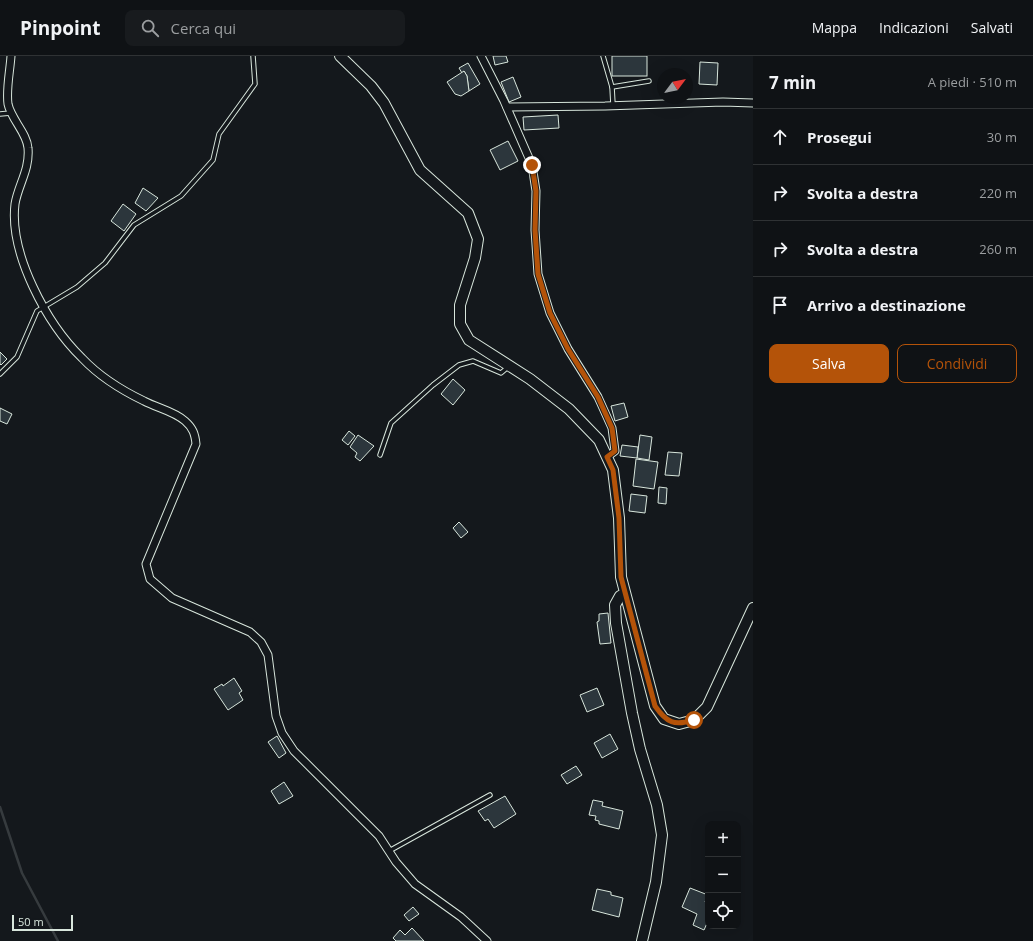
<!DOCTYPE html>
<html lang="it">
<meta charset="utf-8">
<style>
body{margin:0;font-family:"Open Sans",sans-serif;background:#181b1e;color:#f1f3f6}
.controls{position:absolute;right:12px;bottom:12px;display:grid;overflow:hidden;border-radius:8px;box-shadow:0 4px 16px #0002}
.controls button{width:36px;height:36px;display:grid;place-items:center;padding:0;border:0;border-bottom:1px solid #2f3234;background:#0f1215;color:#f1f3f6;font:20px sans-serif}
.compass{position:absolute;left:657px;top:12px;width:36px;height:36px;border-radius:50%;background:#0f1215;box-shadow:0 4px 16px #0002;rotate:58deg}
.scale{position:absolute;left:12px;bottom:10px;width:61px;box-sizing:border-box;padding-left:4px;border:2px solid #d8e6dc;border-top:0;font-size:11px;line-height:14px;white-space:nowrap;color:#d8e6dc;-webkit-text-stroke:3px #14181c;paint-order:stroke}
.stop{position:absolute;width:12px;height:12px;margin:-9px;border:3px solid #b45309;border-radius:50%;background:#fff}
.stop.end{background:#b45309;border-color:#fff;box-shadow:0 1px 4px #0008}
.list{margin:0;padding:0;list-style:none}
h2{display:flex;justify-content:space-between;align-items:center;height:52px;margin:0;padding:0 16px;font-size:17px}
h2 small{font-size:13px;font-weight:400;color:#9b9ea0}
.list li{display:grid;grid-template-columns:26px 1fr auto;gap:12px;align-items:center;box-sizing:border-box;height:56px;padding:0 16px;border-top:1px solid #2f3234}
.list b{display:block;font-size:15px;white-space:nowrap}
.list em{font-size:13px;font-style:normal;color:#9b9ea0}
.actions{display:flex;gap:8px;padding:12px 16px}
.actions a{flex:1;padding:9px 0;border:1px solid #b45309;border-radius:8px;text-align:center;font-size:14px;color:#b45309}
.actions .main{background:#b45309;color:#fff}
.icon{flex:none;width:22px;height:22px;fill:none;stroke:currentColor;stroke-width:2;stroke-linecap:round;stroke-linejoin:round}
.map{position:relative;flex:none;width:753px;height:885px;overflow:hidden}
header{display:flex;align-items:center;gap:24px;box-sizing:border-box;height:56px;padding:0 20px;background:#0f1215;border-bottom:1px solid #2f3234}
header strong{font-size:19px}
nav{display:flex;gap:22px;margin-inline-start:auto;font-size:14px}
.search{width:280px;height:36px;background:#181b1e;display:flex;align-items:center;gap:10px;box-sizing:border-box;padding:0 14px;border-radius:8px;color:#9b9ea0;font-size:15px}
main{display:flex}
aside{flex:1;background:#0f1215}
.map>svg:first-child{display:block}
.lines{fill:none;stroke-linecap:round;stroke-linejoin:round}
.stream{stroke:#363b3e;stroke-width:2.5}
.building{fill:#2c363c;stroke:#d8e6dc}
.lane-casing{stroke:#d8e6dc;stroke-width:5.5}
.street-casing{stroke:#d8e6dc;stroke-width:9}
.secondary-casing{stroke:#d8e6dc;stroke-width:12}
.lane{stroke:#14181c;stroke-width:3.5}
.street{stroke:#14181c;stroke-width:7}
.secondary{stroke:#14181c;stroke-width:10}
.route{stroke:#b45309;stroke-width:5}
</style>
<header>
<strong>Pinpoint</strong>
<div class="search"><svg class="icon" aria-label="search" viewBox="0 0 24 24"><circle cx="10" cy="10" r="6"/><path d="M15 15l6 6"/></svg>Cerca qui</div>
<nav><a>Mappa</a><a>Indicazioni</a><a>Salvati</a></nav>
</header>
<main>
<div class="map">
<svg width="753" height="885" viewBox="0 0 753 885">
<rect width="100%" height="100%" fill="#14181c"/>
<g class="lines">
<path class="stream" d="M0,751L22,817L58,885"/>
</g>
<g class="building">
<path d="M493,0H506L508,6L495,9Z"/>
<rect x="612" y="0" width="35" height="20"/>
<path d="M700,6L718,7L717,29L699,28Z"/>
<path d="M468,7L480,28L469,35L467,20L464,15L462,17L459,12Z"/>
<path d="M464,15L467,20L469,35L461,40L455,38L447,26Z"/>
<path d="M513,21L521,41L509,46L501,26Z"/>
<path d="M558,59L559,72L524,74L523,61Z"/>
<path d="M508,85L518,105L500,114L490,94Z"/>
<path d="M143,132L158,142L146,155L135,147Z"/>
<path d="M123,148L136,158L124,175L111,165Z"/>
<path d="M0,296L7,303L1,309L0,308Z"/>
<path d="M453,323L465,334L453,349L441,338Z"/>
<path d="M624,347L628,361L615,365L611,350Z"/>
<path d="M0,352L12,358L7,368L0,365Z"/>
<path d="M349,375L355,380L348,389L342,384Z"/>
<path d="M358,379L374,390L360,405L355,401L357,397L350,391Z"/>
<path d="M640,379L652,381L649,404L637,402Z"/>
<path d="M622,389L638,391L637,402L620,400Z"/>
<path d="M668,396L682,397L679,420L665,419Z"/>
<path d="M636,403L658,406L654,433L633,430Z"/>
<path d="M659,431L667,432L666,448L658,447Z"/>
<path d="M631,438L647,440L645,457L629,455Z"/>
<path d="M459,466L468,476L461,482L453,472Z"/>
<path d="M608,557L611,587L600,588L597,566L599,565V558Z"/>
<path d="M234,622L242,635L239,637L243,644L228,654L214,633L222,628L223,630Z"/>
<path d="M597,632L604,649L587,656L580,639Z"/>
<path d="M610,678L618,693L602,702L594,687Z"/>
<path d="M277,680L286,697L279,702L268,686Z"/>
<path d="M576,710L582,719L567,728L561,719Z"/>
<path d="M284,726L293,740L279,748L271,735Z"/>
<path d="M505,740L516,758L494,772L488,763L485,765L478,755Z"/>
<path d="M593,744L603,746L602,750L623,755L619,773L599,768V765L595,764L596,760L589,759Z"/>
<path d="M690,832L708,839L705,846L708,847V865L704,874L693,869L697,858L682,851Z"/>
<path d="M597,833L611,836V839L623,842L619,861L592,854Z"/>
<path d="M413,851L419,858L409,865L404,859Z"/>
<path d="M412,872L424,885H396L393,882L400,874L405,879Z"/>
</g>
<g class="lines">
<defs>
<g id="lane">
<path d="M603,0L612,31L613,49"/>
<path d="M612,31L649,25"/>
<path d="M0,58L11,57"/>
<path d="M0,318L17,301L37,255L77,231L105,207L134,169L181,140L213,104L219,78L255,28L253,0"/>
<path d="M380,399L391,367L433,329L459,309L473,305L501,317L508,311"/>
<path d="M389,795L490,739"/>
</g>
<g id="street">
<path d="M11,0C10,15 6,33 8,48C11,63 27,77 28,92C30,114 18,129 15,148C9,198 47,268 82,302C99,320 121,334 144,345C157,352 174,355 185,365C193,372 195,378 196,388L146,508L150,523L172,542L250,576L261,586L268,599L276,660L282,677L294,695L379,780L396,806L415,828L461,861L487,885"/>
<path d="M481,0L504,45L532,109L536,135L535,174L538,218L550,257L568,293L598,341L612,372L615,395L607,401"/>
<path d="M507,51L605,50L723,46L753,47"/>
</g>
<g id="secondary">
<path d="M340,0L371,30L384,47L420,114L468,157L478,183L475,202L460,249V268L469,284L530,323L569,353L599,384L613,414L619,462L621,521L655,650L664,663L679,668L694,664L707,651L753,552"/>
<path d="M625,538L620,540L615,549L616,567L632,657L640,693L657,749L662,779L656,826L642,885"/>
</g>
</defs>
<use href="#lane" class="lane-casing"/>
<use href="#street" class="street-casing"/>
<use href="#secondary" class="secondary-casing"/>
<use href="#lane" class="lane"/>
<use href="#street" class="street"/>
<use href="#secondary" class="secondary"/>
</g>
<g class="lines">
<path class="route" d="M532,109L536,135L535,174L538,218L550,257L568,293L598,341L612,372L615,395L607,401L613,414L619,462L621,521L655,650C667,667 674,670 694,664"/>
</g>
</svg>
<div class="controls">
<button>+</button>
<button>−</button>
<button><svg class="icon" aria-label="locate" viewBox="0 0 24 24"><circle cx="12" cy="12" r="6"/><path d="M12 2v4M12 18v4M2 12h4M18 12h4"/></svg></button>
</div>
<svg class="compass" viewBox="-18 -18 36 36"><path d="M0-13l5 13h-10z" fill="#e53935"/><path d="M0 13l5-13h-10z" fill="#9b9ea0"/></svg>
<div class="scale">50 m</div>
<div class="stop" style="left:694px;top:664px"></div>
<div class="stop end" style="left:532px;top:109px"></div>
</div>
<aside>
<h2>7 min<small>A piedi · 510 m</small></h2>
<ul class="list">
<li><svg class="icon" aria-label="ahead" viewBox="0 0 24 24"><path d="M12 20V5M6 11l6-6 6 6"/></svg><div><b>Prosegui</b></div><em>30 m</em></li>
<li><svg class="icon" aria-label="right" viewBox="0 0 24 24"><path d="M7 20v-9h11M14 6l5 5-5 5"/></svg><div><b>Svolta a destra</b></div><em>220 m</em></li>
<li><svg class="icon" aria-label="right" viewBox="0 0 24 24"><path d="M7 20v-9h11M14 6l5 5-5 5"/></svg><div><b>Svolta a destra</b></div><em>260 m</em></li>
<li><svg class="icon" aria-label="arrive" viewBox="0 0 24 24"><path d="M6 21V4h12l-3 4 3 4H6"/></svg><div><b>Arrivo a destinazione</b></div></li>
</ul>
<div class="actions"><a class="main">Salva</a><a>Condividi</a></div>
</aside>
</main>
